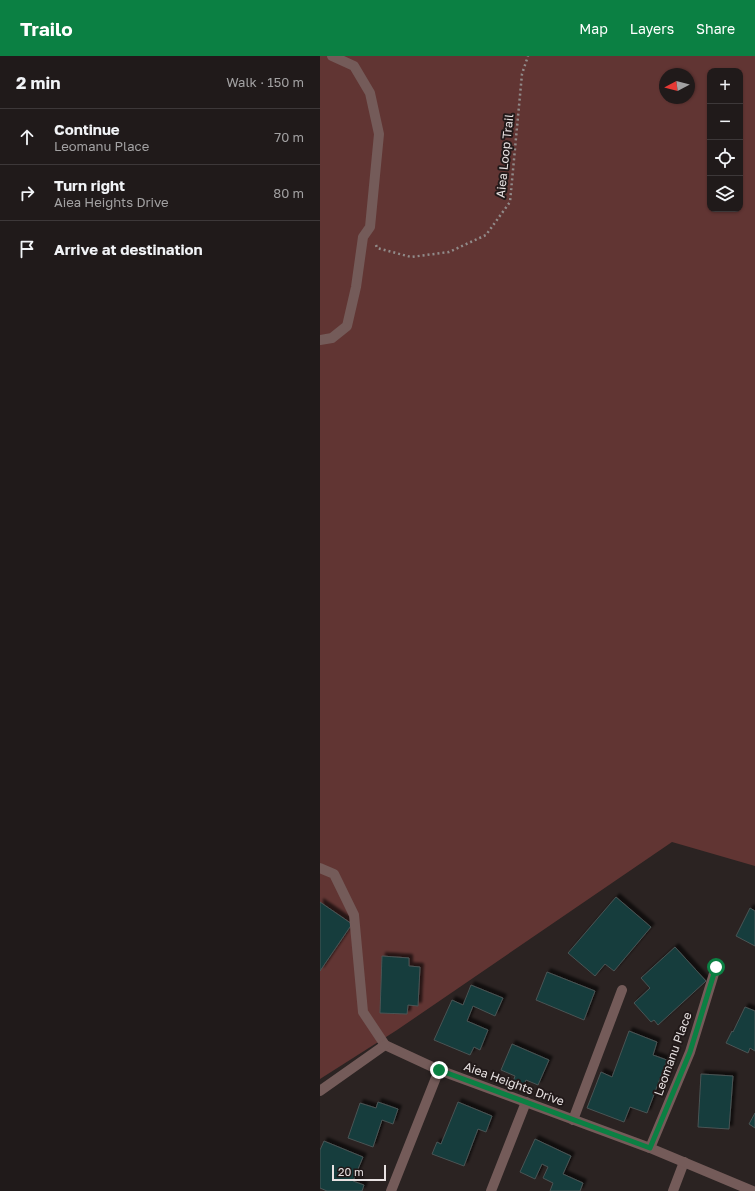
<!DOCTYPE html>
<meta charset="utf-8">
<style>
body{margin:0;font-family:"Golos Text",sans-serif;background:#2d2727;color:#f1f3f6}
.controls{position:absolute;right:12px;top:12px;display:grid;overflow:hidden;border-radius:8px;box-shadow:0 1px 3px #0004}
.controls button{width:36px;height:36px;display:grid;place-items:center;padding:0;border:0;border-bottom:1px solid #3d3839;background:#201a1a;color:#f1f3f6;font:20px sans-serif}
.compass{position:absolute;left:339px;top:12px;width:36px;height:36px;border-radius:50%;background:#201a1a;box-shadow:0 1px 3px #0004;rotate:263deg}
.scale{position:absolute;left:12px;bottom:10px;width:54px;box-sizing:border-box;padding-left:4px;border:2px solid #e8e2e2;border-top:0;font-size:11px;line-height:14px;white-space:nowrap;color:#e8e2e2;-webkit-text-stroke:3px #211919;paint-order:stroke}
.stop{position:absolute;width:12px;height:12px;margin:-9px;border:3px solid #0b8043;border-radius:50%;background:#fff}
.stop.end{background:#0b8043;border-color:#fff;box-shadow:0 1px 4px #0008}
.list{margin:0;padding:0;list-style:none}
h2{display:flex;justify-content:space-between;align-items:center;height:52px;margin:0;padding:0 16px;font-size:17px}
h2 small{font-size:13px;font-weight:400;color:#a2a1a2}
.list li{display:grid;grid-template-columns:26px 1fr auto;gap:12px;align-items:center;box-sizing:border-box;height:56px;padding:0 16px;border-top:1px solid #3d3839}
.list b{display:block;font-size:15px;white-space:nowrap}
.list p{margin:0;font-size:13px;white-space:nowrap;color:#a2a1a2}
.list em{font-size:13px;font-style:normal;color:#a2a1a2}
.icon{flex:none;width:22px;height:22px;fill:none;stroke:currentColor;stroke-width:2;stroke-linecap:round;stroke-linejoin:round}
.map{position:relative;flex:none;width:435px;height:1135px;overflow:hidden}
header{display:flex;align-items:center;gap:24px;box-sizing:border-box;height:56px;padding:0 20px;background:#0b8043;color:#fff}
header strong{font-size:19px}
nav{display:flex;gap:22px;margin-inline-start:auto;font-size:14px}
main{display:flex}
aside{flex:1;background:#201a1a}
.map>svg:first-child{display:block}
.green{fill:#613533;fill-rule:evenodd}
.building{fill:#143c3d;stroke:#4a5454;filter:url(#shadow)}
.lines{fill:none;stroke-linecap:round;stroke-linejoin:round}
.path{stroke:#918b8a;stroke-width:2.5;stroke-dasharray:2 3;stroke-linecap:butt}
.service{stroke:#745b59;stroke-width:10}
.minor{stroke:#745b59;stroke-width:10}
.route{stroke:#0b8043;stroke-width:5}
.labels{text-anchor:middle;stroke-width:4;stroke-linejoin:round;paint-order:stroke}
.street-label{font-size:12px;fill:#e8e2e2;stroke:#211919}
</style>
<header>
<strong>Trailo</strong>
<nav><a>Map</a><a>Layers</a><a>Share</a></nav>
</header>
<main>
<aside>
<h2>2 min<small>Walk · 150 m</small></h2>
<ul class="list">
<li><svg class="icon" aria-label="ahead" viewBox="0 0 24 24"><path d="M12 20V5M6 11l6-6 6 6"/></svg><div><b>Continue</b><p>Leomanu Place</p></div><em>70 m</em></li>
<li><svg class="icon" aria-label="right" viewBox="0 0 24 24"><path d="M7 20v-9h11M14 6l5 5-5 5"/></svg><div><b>Turn right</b><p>Aiea Heights Drive</p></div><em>80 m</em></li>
<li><svg class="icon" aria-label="arrive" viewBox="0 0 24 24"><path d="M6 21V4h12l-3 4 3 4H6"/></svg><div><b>Arrive at destination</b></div></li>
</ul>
</aside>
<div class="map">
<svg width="435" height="1135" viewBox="0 0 435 1135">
<defs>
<filter id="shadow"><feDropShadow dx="3.5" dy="-3.5" stdDeviation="1" flood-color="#0009"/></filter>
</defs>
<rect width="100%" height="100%" fill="#2b2322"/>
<path class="green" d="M0,0H435V810L352,786L77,974L0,1023ZM390,15H420V153H390ZM345,18H369V42H345Z"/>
<g class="building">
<path d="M296,841L331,871L294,915L285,908L275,920L248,897Z"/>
<path d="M0,846L32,868L0,915Z"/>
<path d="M430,852L435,855V890L416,880Z"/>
<path d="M355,891L386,925L338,969L334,964L331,966L314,947L330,932L321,922Z"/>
<path d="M62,900L89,902V910L100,911L98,950L88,949L87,958L60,957Z"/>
<path d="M227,916L275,935L264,964L216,944Z"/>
<path d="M151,929L183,942L175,960L153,950L147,965L168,974L160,994L154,991L150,999L114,984L132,944L143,949Z"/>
<path d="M425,951L435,955V995L430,992L428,997L406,987L412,975L413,976Z"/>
<path d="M309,975L337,986L333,999L347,1004L327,1057L310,1051L304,1066L267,1052L281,1016L292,1021Z"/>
<path d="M192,988L229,1004L218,1029L206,1024L203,1031L193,1026L195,1020L181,1014Z"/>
<path d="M381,1018L413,1020L409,1073L378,1071Z"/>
<path d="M58,1046L78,1053L73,1068L62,1064L53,1091L28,1082L40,1047L56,1052Z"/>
<path d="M138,1046L172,1060L166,1076L158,1073L144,1110L112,1098L117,1086L121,1088Z"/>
<path d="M435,1057V1072L429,1068Z"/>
<path d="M215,1083L251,1100L243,1118L263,1127L260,1135H230L233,1127L223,1122L228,1111L222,1108L215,1123L200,1116Z"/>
<path d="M4,1085L43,1101L33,1125L44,1129L42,1135H7L0,1132V1094Z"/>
</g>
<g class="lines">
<path class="path" d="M56,189L57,192L91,201L129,196L166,179L190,146L202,18L208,0"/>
<g class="service">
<path d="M0,284L12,282L27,270L36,231L43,181L50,171L59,78L50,37L34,10L12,0"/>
<path d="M0,812L14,818L34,859L43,956L65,989L119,1014"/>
<path d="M0,1035L65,989"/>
<path d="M253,1064L302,934"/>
<path d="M171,1135L206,1046"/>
<path d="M353,1135L364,1106"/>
</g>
<g class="minor">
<path d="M330,1092L370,996L396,911"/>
<path d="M71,1135L119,1014L330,1092L433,1135"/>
</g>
</g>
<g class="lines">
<path class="route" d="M119,1014L330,1092L370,996L396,911"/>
</g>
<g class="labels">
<g class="street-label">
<text transform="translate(185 100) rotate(-84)" y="4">Aiea Loop Trail</text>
<text transform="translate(353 998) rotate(-70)" y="4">Leomanu Place</text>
<text transform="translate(194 1028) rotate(20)" y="4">Aiea Heights Drive</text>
</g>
</g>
</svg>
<div class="controls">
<button>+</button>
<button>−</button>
<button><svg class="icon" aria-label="locate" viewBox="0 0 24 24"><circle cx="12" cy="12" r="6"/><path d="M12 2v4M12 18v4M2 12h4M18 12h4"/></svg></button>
<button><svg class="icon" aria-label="layers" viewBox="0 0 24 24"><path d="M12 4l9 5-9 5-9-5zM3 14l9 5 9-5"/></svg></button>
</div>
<svg class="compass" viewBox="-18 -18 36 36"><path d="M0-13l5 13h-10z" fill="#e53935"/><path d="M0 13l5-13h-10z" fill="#a2a1a2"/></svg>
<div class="scale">20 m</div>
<div class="stop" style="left:396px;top:911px"></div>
<div class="stop end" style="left:119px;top:1014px"></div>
</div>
</main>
